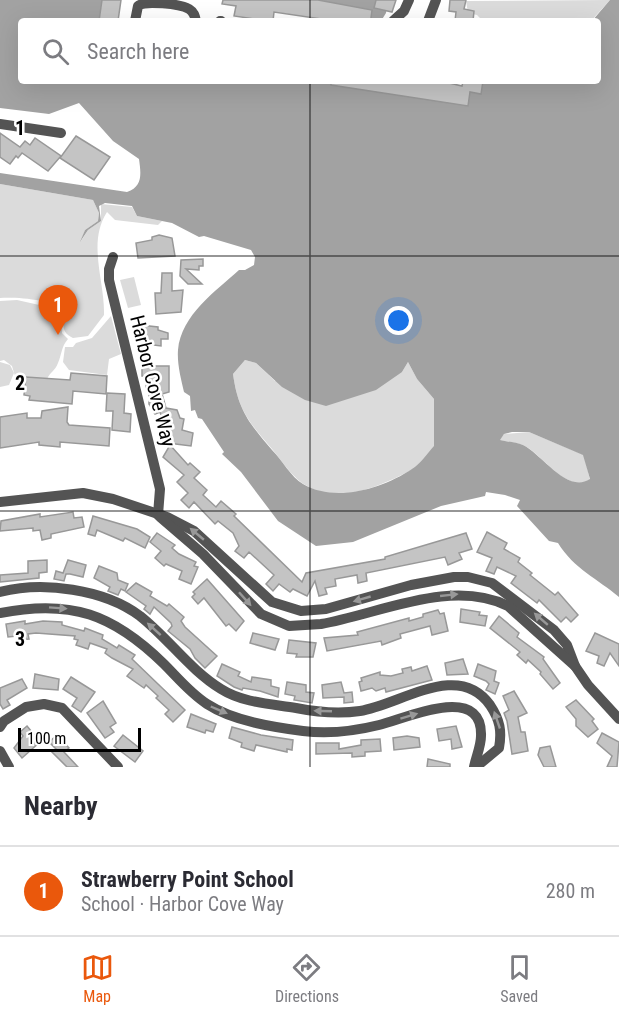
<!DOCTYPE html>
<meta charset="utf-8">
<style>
body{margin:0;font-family:"Roboto Condensed",sans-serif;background:#f7f7f7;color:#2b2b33}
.scale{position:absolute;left:18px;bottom:15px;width:123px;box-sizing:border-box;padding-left:6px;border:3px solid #000;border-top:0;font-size:16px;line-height:21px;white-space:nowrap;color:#000;-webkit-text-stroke:4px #fff;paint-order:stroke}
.you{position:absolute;left:399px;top:321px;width:21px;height:21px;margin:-15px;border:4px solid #fff;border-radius:50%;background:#1a73e8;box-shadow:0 0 0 9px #1a73e833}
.badge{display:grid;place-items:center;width:39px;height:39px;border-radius:50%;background:#ea580c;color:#fff;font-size:20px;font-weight:700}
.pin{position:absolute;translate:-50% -50px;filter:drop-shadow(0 2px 3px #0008)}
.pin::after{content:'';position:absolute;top:32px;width:21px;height:18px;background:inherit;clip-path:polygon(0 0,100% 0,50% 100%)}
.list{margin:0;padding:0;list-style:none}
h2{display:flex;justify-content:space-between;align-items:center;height:78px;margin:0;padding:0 24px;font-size:26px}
h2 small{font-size:20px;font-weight:400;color:#7c7c81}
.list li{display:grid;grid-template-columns:39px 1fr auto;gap:18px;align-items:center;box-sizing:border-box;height:90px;padding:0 24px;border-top:2px solid #e1e1e2}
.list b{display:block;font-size:22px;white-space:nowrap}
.list p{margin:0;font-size:20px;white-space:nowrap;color:#7c7c81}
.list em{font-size:20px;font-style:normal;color:#7c7c81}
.icon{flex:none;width:33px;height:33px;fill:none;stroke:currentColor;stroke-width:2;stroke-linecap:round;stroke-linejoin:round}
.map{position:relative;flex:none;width:619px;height:767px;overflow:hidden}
.search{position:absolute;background:#fff;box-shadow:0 6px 24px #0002;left:18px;right:18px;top:18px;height:66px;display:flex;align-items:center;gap:15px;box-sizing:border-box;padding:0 21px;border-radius:6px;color:#7c7c81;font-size:22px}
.sheet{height:168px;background:#fff}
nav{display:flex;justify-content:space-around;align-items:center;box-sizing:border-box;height:84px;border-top:2px solid #e1e1e2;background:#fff;font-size:16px;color:#7c7c81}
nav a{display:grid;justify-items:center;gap:3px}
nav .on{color:#ea580c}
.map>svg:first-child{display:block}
.green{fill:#dbdbdb}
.water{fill:#a2a2a2;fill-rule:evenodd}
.building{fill:#c4c4c4;stroke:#989898;stroke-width:1.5}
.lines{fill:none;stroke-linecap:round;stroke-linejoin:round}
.minor{stroke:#545454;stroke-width:10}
.oneway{fill:#989898}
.grid{fill:none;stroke:#000;stroke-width:1.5;stroke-opacity:0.55}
.labels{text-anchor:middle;stroke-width:5;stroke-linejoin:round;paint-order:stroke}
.street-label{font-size:20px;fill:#000;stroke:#fff}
.grid-label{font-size:20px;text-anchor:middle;font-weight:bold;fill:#000;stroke:#fff;stroke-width:5;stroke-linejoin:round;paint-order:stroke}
</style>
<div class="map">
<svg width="619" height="767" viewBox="0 0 619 767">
<rect width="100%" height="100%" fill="#fff"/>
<g class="green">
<path d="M610,0L591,21H483L477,15L468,13L466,1Z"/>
<path d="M0,184L93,200L99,213L98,221L85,230L81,241L88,230L101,221V204L132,207L137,216L162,221L158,225L115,220L107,212C87,243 105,281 104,315L88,336L73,338C60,332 64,324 64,313C56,299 16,297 0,298Z"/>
<path d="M134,277L141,305L128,308L120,280Z"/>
<path d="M17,300L57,309L60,312L62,333L68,339C61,347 62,354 58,363C55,371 50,372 47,379L15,376L12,366L4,360L0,361V301Z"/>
<path d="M111,316L121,354L109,359L107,375L69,370L63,362L65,347H73L76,343L92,338Z"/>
<path d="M245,360L256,363L275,381L402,372L408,362L417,379L434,399V412L446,451C407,472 346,513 302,483C291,475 281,460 272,449C249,422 238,410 233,374Z"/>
<path d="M0,362L10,365L14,373L9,385L0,387Z"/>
<path d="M529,432L584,455L590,480C566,494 543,454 523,445C516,442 507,442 499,440L504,434Z"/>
</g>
<g class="water">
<path d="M0,0H115L112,21H21V81H358L465,88L473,81H598V21H592L610,0H619V597C598,579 574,569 558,543L549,541L517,506L520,500L505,495L486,492L485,496L441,506L353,542L316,546L278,521L241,472L222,454L224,452L202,419L198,418L195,410L191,411L190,396L184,392C181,379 177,364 178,350C181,315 216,291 239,270H245L254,265L255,257L251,250L204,236L199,237L172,223L137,216L132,206L105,203L99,206L101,221L88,230L80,242L85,230L98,221L99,213L93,200L0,184V173L127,192C143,186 141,174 139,159L113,141L79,103L49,114L0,108ZM245,360L256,363L282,387L305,400L326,406L376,390L402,372L408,362L417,379L434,399V446C427,454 420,464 412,469C382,489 335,503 303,484C291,477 282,460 272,450C249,423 238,410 233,374ZM512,432H529L583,455L590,479C567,494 543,455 523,445C516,442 507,442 500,440L504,434Z"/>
<path d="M234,0H388L386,13L381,21H353Z"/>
</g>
<g class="building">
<path d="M102,0H121L118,21H99Z"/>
<path d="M223,0H318L372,10L371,18V21H335L274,12L273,21H267L234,16L236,6L222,4Z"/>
<path d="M376,0H396L392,12L374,8Z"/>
<path d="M450,0H466L464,9L474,11L473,21H455L456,12L449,11Z"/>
<path d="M331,81H441L462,86L463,81H483L481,94L470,92L468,106L331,85Z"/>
<path d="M0,133L20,147L25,141L30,145L35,138L61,156L48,171L22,153L18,158L16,156L10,164L0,157Z"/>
<path d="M76,136L110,157L94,180L60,158Z"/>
<path d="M159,235L172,238L175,256L138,258L136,243L152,240V237Z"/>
<path d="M203,259V266H199V270L186,269L202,284H188L180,276L181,260Z"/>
<path d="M162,273H172V291L183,290L181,312L156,314L155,293H161Z"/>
<path d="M140,325L158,327V330L168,333V339H161V346L146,344L144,337H135V328H140Z"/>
<path d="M142,366H169V392L162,394L166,408L177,410L180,418L184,419L182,430L193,433L191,446L168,443L170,430L162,429L163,421L160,412L155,414L149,404V387H146L147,376H142Z"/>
<path d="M71,373L107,376L106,394L73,391L72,404L29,400L30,396L24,395L26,377L70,380Z"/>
<path d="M107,393L125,394L124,413L131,414L130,432L112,430L113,411H106Z"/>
<path d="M68,407L67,422L69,425L110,428L109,446L60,442V447L39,445V442L0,448V417L27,413V418H41L42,411Z"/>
<path d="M170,445L188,465L190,463L200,472L194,478L207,490L203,495L216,507L221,501L236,514L234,516L302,582L306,573L385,559V557L466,533L472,549L459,553L462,559L448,565L445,557L366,573L367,581L358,583L357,575L335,579L336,586L325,588L327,594L319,596L315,581L307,596L293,589L290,592L279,584L273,591L266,584L274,575L249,552L244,558L235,551L239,546L233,533L218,521L215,524L194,502L189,508L181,500L188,493L177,482L184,475L163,457Z"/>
<path d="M73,512L74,518L82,517L84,527L51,534V538L42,540L40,530L33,531V528L0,531L1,521L40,514V517Z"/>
<path d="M93,516L137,529L150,537L145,548L125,538L123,541L97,530L95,536L88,534Z"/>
<path d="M487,532L507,543L504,549L520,558L518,562L532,573L530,575L555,595L558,592L578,615L571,622L566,617L561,622L539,600L537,603L511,583L516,576L497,567L494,574L486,571L492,558L477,552Z"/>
<path d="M157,533L175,545L172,548L179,554L196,562L194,566L198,567L191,584L179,579L182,571L166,564L164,566L155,558L161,551L150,542Z"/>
<path d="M47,560V572L39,573V578L0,582V575L28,573V561Z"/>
<path d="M68,560L86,565L83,577L70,574H66L64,581L54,579L56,571L63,573Z"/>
<path d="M99,566L117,573L118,580L128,584L125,591L121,589L118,595L108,591L110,587L94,578Z"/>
<path d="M207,579L244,621L236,631L229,624L226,626L204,598L198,604L192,597L195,594L193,592Z"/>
<path d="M136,583L152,592L150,596L167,606L169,604L184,617L181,621L185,627L217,656L205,668L195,658L190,649L168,631L172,626L171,623L154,607L150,614L144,609L146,606L126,592Z"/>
<path d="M461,609L480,612L479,615L487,616L485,626L460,622Z"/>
<path d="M438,610L440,614L444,613L448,631L432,635L430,626L400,634L401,638L382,645L381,641L327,651L324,638L358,635L357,632L409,618V621L423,617V614Z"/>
<path d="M499,616L519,633L517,637L544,657L543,659L560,683L553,689L540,674L541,672L528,660L526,663L517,655L520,652L490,628Z"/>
<path d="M25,621V624L43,621L62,622V625L84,631L85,628L103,635L102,639L117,648L119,645L135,655L132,659L185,710L173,722L165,714L169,710L156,698L158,696L146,685L144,688L127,676L133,669L112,658L105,653L107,649L90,643L88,649L76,645L78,640L74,639L75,636L36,633L28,634L29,639L17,640V636L8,637L6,624Z"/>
<path d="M253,633L279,639L275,650L250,643Z"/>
<path d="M595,633L619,644V666L610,653L604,666L597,663L599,656L586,651Z"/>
<path d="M289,640L316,643L313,657H296L297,654L287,653Z"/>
<path d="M463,659L468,674L447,675L445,663Z"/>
<path d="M222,664L240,672L238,676L251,682L252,677L271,680V686L279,688L278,697L260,691L243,688L242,690L234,687L217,676Z"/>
<path d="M478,664L496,671L494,681L499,683L495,694L486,690L489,684L486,681L474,676Z"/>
<path d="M427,666L432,680L386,692L385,688L376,691L372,688L361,691L359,682L362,681L361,678L380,672V675L391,676L403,673L402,669L411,667L412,671Z"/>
<path d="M35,674L59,679L58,690L33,688Z"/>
<path d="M71,677L95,692L81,712L72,706L77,698L63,689Z"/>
<path d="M22,679L27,688L7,700L10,705L3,709L0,704V688Z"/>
<path d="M287,682L306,685V692L314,693L312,703L294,700L295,696L285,694Z"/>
<path d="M341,682L344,693L352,692L353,702L344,703V697L323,698L322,685Z"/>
<path d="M514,691L527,713L518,717L521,732H525L528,751L512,754L507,721L504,713L509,710L503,696Z"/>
<path d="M576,700L594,719L592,721L598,729L588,737L576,726V719L566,707Z"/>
<path d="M103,701L116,723L110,727L114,732L105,738L87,713Z"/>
<path d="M191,714L216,724L213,732L206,730L205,733L187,727Z"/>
<path d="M27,726L40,742L22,758L14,748L23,736L20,732Z"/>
<path d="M456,726L462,747L452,749L451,739L439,741L437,729Z"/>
<path d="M232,727L261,735L293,740L292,750L287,749V752L256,745L254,751L241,747L242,743L229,738Z"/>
<path d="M602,733L619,742L617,767H607L612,756L597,743Z"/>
<path d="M57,735L69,748L64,752L78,767H67L52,752L56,749L49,742Z"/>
<path d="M123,735L143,751L135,762L114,746Z"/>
<path d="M407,736L419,738L420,747L394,750L393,738Z"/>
<path d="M380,739L381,751L365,752V756L352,757V753L316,754V743H339V749L361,745V740Z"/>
<path d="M550,746L556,767H544L538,755L540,748Z"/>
<path d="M428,759L450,764V767H427Z"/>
</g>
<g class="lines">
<g class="minor">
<path d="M135,21L138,6C145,0 180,4 189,9C194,12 195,16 196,21"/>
<path d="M220,21H221"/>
<path d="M393,21L404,11L409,0"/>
<path d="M428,21L436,0"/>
<path d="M0,124L61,133"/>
<path d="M113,257L109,269V280L160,489L158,515"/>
<path d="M0,502L83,493L113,499L167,517L194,531L272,602L301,611L326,609L411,585L454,577H468L492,583L554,630L567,645L575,666L588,685L619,719"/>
<path d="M160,517L203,554L261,614L289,626L321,624C379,614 451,578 508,606L575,666"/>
<path d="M0,592C43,581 104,589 140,616C169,639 190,670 221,689C243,703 272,704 296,708C316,712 340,714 360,711C400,705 458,660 490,705C500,720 502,731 499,748L476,767"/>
<path d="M0,613C71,599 113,614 164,664C178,678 190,693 207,704C233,721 273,727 303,731C328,734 355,731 379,725C405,719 483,682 481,736C481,746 476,757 474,767"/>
<path d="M0,727L4,721L26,707L44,704L62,708L118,767"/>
<path d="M0,751L9,767"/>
</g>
</g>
<defs><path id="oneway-solid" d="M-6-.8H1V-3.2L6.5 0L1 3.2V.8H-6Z" transform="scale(1.5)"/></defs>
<g class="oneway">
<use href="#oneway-solid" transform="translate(197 534) rotate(-140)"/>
<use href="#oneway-solid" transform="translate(449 595) rotate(-6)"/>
<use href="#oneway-solid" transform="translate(245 599) rotate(48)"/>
<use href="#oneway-solid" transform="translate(362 599) rotate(164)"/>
<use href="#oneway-solid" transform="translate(58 608) rotate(4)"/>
<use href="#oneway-solid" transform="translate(541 619) rotate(-139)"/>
<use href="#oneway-solid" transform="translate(154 629) rotate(-138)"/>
<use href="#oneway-solid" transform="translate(219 710) rotate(23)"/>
<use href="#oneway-solid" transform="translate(323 711) rotate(-178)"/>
<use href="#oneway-solid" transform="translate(409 716) rotate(-17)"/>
<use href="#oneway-solid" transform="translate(497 720) rotate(-109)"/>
</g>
<path class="grid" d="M310,0V21M310,81V767M0,256H619M0,511H619"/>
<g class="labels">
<g class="street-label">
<text transform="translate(153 381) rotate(76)" y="7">Harbor Cove Way</text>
</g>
</g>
<g class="grid-label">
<text x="20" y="135">1</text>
<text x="20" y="390">2</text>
<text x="20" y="646">3</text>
</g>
</svg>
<div class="scale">100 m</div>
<div class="you"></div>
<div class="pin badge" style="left:58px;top:335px">1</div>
<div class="search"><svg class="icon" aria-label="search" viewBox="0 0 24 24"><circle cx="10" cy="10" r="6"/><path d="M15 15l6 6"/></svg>Search here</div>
</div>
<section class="sheet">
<h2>Nearby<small></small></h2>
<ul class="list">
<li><span class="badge">1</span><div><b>Strawberry Point School</b><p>School · Harbor Cove Way</p></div><em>280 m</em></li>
</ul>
</section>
<nav>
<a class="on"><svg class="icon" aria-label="map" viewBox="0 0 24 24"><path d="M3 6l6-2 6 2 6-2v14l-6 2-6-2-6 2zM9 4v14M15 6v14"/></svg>Map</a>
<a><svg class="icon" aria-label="directions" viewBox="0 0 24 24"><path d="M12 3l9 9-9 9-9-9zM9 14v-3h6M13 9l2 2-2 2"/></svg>Directions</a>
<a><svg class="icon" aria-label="saved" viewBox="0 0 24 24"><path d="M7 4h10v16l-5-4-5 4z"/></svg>Saved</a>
</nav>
